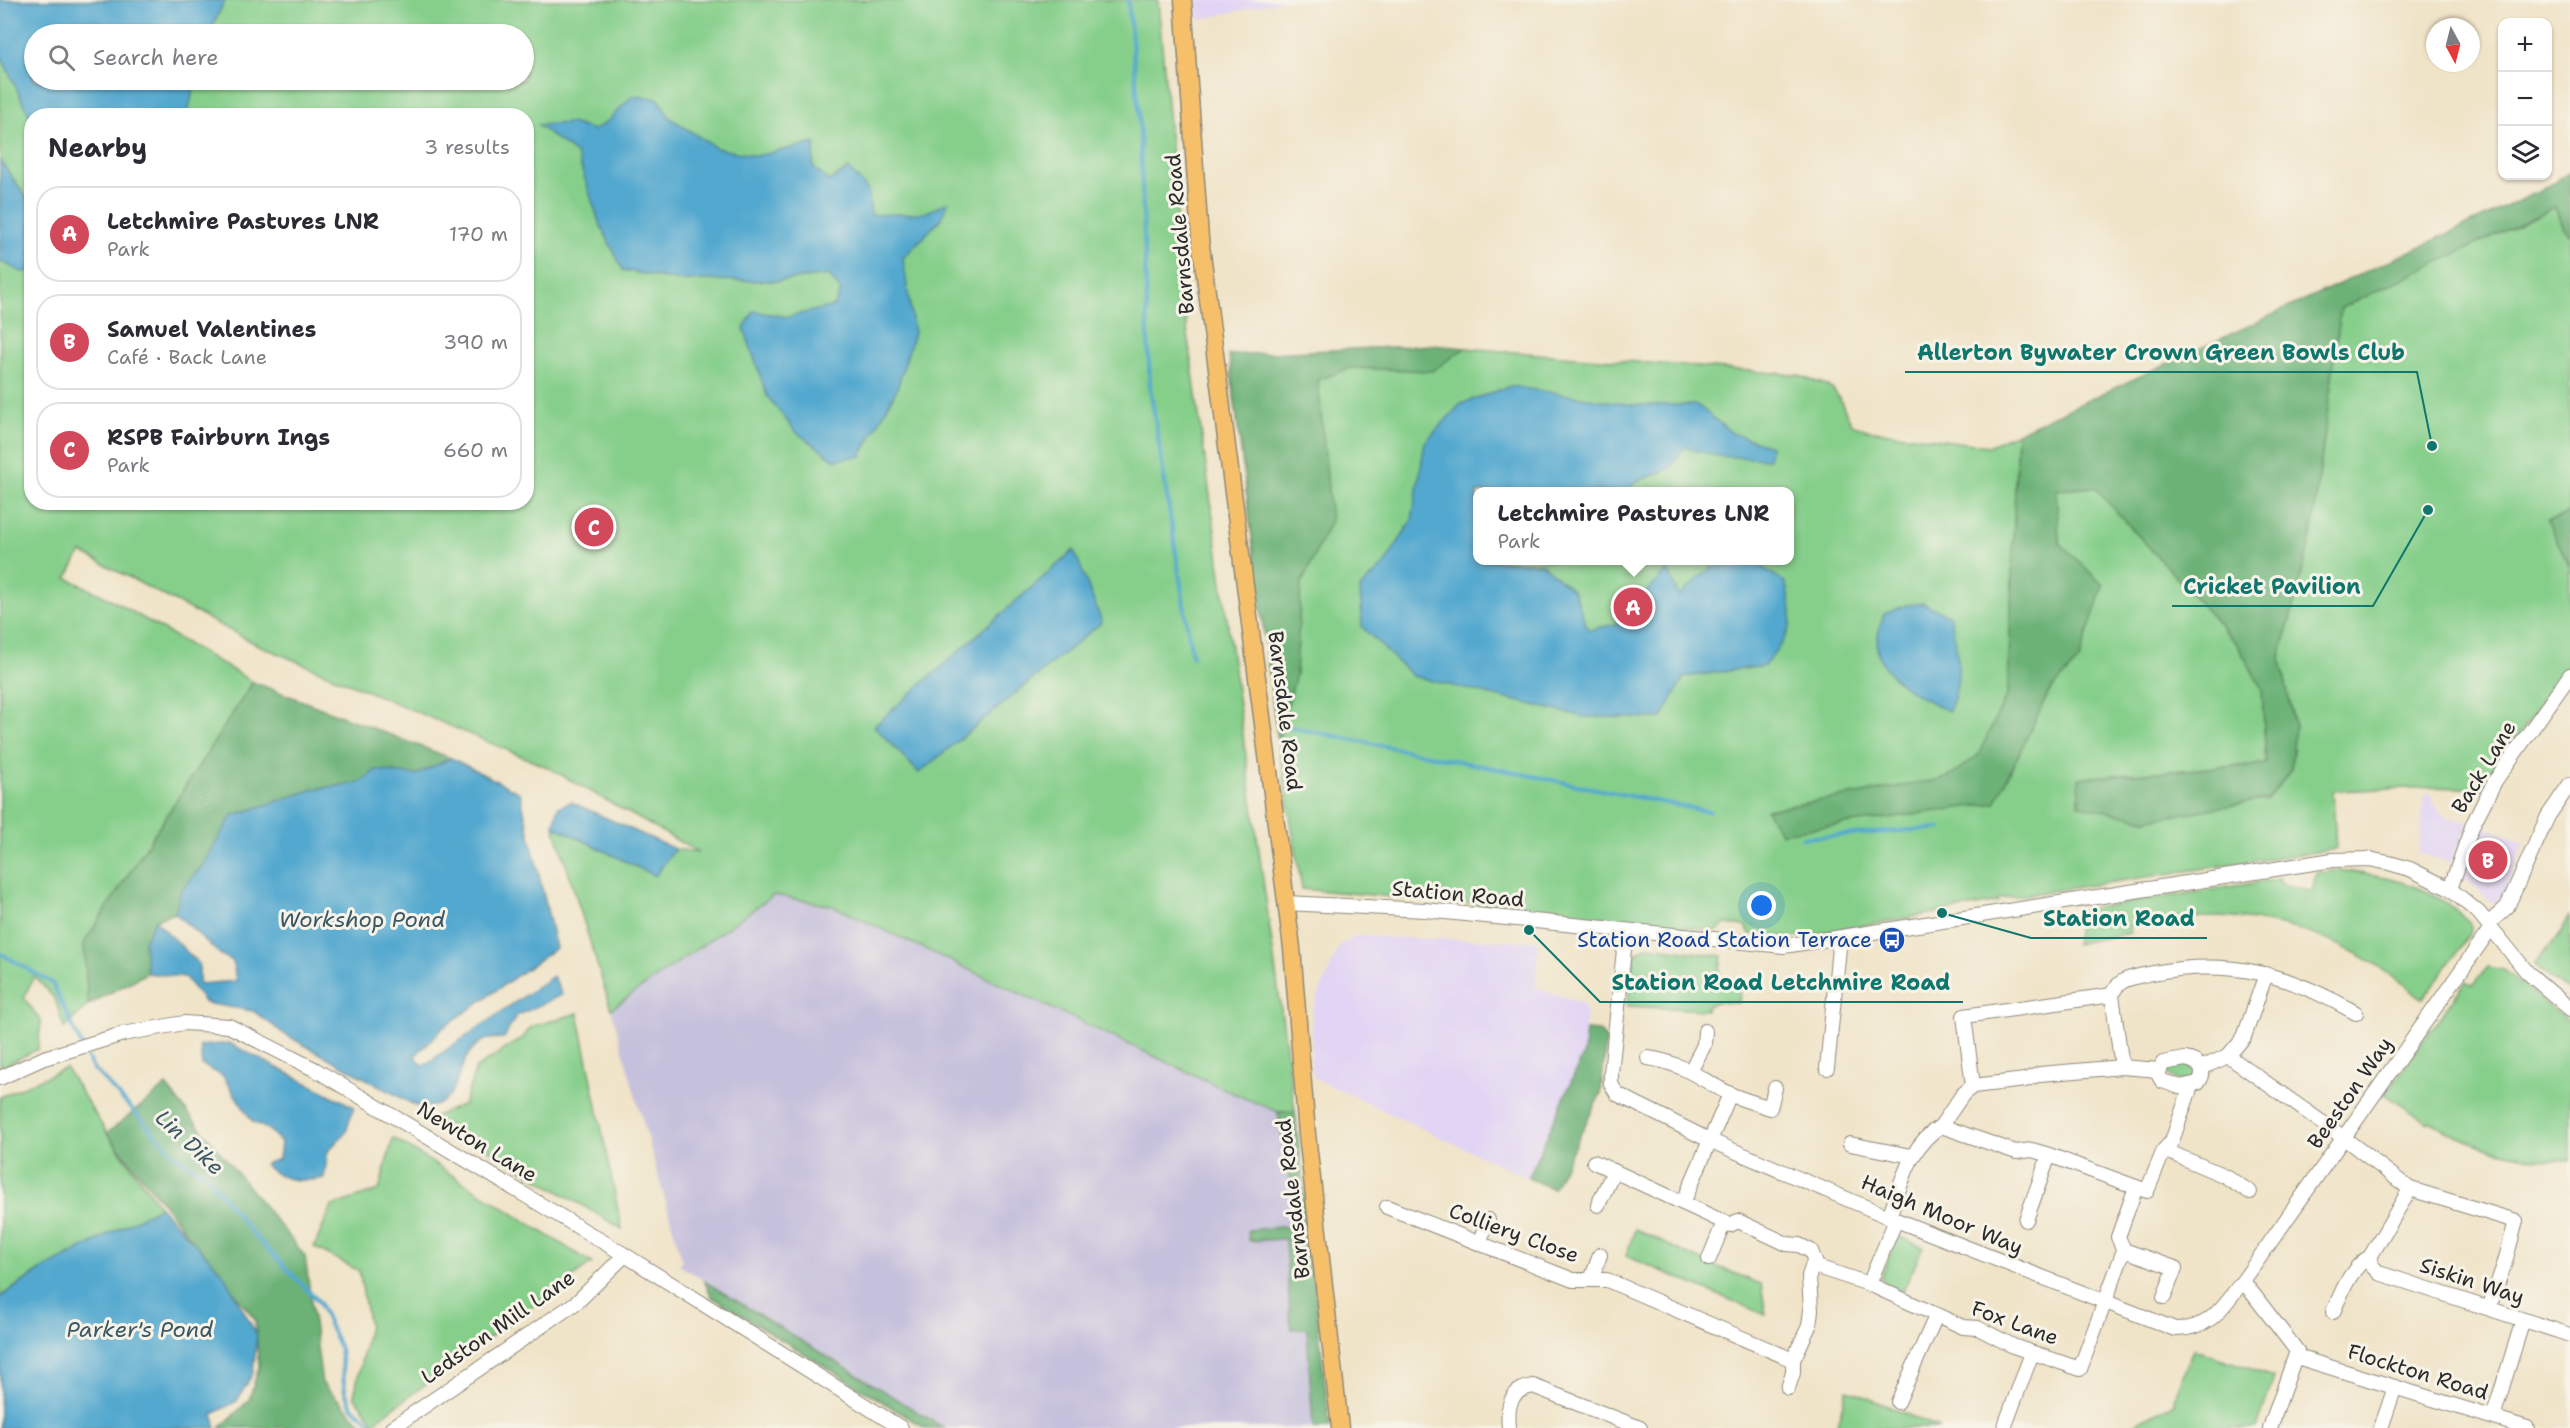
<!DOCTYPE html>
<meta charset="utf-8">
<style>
body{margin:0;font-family:"Shantell Sans",sans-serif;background:#f7f7f7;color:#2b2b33}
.controls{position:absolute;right:18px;top:18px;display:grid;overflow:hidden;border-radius:12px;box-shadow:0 2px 4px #0004}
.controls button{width:54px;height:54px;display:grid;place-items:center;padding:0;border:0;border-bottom:2px solid #e1e1e2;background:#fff;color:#2b2b33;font:30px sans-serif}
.compass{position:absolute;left:2426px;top:18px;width:54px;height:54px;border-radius:50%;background:#fff;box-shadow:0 2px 4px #0004;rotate:173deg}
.you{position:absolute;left:1762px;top:906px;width:21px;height:21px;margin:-15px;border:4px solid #fff;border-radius:50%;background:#1a73e8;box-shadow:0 0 0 9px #1a73e833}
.badge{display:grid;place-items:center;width:39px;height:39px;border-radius:50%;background:#d1495b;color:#fff;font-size:20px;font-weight:700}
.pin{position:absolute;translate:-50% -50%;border:3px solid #fff;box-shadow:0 2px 6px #0006}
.popup{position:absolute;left:1473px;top:487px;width:321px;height:78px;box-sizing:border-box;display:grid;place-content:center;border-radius:12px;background:#fff;filter:drop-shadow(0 2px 4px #0005);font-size:20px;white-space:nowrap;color:#7c7c81}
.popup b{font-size:22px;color:#2b2b33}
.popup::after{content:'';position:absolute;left:50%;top:100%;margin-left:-12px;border:12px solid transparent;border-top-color:#fff}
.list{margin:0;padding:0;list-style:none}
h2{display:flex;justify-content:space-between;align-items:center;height:78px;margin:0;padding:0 24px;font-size:26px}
h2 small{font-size:20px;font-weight:400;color:#7c7c81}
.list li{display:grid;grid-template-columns:39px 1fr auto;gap:18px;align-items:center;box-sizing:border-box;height:96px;margin:0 12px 12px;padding:0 12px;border:2px solid #e1e1e2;border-radius:24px}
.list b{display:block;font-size:22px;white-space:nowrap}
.list p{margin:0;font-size:20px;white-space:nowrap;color:#7c7c81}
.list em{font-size:20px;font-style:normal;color:#7c7c81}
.icon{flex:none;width:33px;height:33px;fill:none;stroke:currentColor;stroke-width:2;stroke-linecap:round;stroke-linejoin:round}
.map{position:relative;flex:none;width:2570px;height:1428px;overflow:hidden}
.search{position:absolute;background:#fff;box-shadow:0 2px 4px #0004;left:24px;top:24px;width:510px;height:66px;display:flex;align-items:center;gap:15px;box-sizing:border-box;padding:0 21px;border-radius:33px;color:#7c7c81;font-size:22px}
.panel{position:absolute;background:#fff;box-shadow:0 2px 4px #0004;left:24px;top:108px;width:510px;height:402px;border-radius:24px}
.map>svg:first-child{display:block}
.built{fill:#e1d4f4}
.industrial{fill:#c5c0db}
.green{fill:#86cf8b;stroke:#587d5b;stroke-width:1.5;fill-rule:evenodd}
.forest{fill:#6cb277;stroke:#4c6e51;stroke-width:1.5}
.water{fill:#53a8cf;stroke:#3f6a7d;stroke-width:1.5}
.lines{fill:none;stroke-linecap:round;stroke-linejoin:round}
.stream{stroke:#53a8cf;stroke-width:4}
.minor-casing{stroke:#8e887a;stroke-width:16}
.major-casing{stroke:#8e887a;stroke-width:19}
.minor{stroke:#fff;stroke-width:14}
.major{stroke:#f6c06b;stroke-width:16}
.labels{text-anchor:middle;stroke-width:6;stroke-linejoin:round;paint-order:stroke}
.street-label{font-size:21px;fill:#2b2b2b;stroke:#f7f3e8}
.transit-label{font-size:21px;fill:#164399;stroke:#f7f3e8;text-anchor:end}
.water-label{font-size:22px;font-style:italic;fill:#395764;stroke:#f7f3e8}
.leader{fill:none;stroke:#0f766e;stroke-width:2}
.callout-dot{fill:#0f766e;stroke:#f7f3e8;stroke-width:2}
.callout-label{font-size:22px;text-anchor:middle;font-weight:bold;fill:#0f766e;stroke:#f7f3e8;stroke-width:6;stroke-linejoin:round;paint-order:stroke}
</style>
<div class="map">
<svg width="2570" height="1428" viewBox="0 0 2570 1428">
<rect width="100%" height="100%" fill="#f7f3e8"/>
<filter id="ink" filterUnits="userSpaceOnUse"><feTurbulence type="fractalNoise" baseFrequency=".0167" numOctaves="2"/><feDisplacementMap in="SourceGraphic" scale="12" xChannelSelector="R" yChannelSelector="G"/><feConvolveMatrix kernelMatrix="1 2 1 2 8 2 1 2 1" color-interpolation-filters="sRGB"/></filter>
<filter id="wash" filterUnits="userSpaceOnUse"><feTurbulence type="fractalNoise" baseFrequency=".008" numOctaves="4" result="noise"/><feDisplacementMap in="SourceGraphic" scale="24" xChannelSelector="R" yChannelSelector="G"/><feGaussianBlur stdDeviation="1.35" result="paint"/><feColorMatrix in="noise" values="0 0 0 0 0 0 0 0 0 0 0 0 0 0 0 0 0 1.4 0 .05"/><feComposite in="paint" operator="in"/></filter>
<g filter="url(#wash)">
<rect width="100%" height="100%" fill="#f0e4c8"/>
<g class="built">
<path d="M1196,0H1285L1199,20Z"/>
<path d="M2424,795H2433V805L2443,815L2468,823L2451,863L2419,853Z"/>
<path d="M2481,825L2524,843L2502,897L2495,905L2462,876Z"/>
<path d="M1359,935L1393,938L1538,941L1536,988L1582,1003L1586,1010L1584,1053L1528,1178L1314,1078L1311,1067L1312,1011L1340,945Z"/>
</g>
<path class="industrial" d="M774,895L833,906L1278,1112L1294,1203L1293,1227L1248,1230L1250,1241L1285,1238L1291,1328H1307L1313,1428H944L679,1265L682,1260L611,1009Z"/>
<g class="green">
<path d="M0,0H1158L1187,329L1295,1111L1278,1112L1235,1094L833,906L774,895L611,1009L554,826L655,875L675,849L698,852L547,767L256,644L81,552L67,578L112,600L253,682L84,943L88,1005L64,1028L55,999L34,976L24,998L41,1021L38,1049L0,1068ZM34,34H524V80H34ZM32,116H526V502H32Z"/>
<path d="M2555,207L2563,228L2570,235V513L2547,520L2570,567V666L2547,693L2484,789C2434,785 2383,790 2333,791L2336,849L1998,899V902L1791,938L1750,934L1745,926L1725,924L1717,931L1487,905L1302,889L1278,742L1231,372L1235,366L1465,348L1799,375C1810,382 1823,382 1830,387C1840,394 1845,413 1852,424L1867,430L1988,446L2017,433L2008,693L2002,705L2000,790L2049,692L2079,660L2059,542L2056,490L2095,487L2237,644L2262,689L2266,764L2079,778L2267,799L2295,727L2280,658L2311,538L2341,308ZM1477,492H1789V560H1477Z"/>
<path d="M2340,870C2386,878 2421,881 2458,912C2466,919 2474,923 2470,934L2423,999C2336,926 2240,902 2129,926L2130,933L2075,944L2080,913L2089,909L2280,879V883L2312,892L2316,873Z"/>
<path d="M2570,915V993L2533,964L2558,937Z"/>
<path d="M1648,946L1722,956L1719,977L1741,980L1739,1003L1715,1002L1707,1006L1706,1010L1627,1006L1633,959L1637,953Z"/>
<path d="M2488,967L2503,970L2570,1022V1160C2519,1160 2473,1148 2430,1121L2428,1123L2385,1094L2466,981L2472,985Z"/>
<path d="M578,1013L622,1229L433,1117L464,1104L476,1068L523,1038L531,1027Z"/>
<path d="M2189,1065L2198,1074L2189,1081L2176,1080L2166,1073L2167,1067Z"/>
<path d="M66,1068L107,1133L160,1207L41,1270L0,1297V1097Z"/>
<path d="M393,1138L592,1263L374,1422L354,1396L369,1325L359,1271L314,1247L332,1206L379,1190Z"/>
<path d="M1635,1229L1691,1256L1761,1284L1766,1315L1626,1256Z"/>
<path d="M1897,1236L1923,1247L1903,1291L1888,1287L1881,1277Z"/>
<path d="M2193,1349L2274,1377L2257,1428H2126L2175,1403L2174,1399Z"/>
<path d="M1847,1389L1939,1428H1836Z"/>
</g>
<g class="forest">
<path d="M2570,172V235L2563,228L2555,207L2341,308L2311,538L2280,657L2295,727L2291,771L2268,799L2146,820L2079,805V778L2266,764L2262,689L2237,644L2094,487L2056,490L2059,542L2103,585L2079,660L2049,692L1995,803L1780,833L1766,810L1947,778L1978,755L2008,693L2017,433L2538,192Z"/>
<path d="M1435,345L1465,348L1432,371L1351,368L1318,380L1331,520L1301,585L1296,674L1278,742L1229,355Z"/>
<path d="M2570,513V567L2547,520Z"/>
<path d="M253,682L451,758L416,775L376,770L359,783L315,789L232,816L203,865L181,890L175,913L155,920L144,942L147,973L88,1005L84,943Z"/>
<path d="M1586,1030L1599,1031L1606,1039L1601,1093L1553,1189L1528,1178L1584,1053Z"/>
<path d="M166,1086L305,1256L322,1383L366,1428H220L249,1400L259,1367L255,1319L107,1133Z"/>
<path d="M1295,1111L1330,1428H1313L1307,1328L1291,1329L1285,1239L1249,1241L1248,1230L1293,1226L1294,1203L1278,1112Z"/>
<path d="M704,1281L944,1428H925L712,1297Z"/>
</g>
<g class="water">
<path d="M0,0H225L209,34H34V80H196L187,115L32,116L31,119L0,54Z"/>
<path d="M632,96L658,98L670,118L716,148L756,156L815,143L813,167L828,181L849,169L868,190L871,215L925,213L948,202L941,219L903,258L914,333L897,389L861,456L835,460L795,431L767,396L744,328L754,311L787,317L834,306L841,291L829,275L779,281L674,280L623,270L599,222L577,155L538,125L570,123L594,130L607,122Z"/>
<path d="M0,160L31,204V271L22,272L0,261Z"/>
<path d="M1510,386L1633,405H1697L1732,433L1770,446L1769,459L1719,456L1684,447L1670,469L1635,482L1627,491L1477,492V560L1542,564L1574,592L1588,630L1616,624L1668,569L1679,596L1712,567L1756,563L1785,582C1797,626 1792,631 1764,666L1684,677L1662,718L1584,717L1412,676L1362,627L1360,588L1384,565L1412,520L1425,442L1461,404Z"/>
<path d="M1074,550L1102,622L919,773L874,726Z"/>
<path d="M1923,603L1950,616C1958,649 1964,679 1949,711C1924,699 1890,684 1879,656C1874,643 1880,627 1884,614L1907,605Z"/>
<path d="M451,758L520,793L556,948L443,1028L415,1056L423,1066L553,976L562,995L516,1016L504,1038C498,1039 490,1038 485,1040C449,1055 469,1111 418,1107L286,1035L253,1011L205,1003L185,977L147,973L144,942L155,920L199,964V984L236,981L233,961L221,955L175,913L181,890L203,865L232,816L315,789L359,783L376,770L416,775Z"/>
<path d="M571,802L675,849L655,876L554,826L558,807Z"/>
<path d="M229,1043L354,1107L346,1132L328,1151L324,1178C301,1183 280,1181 264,1164L279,1159L281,1142L269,1130L252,1121L223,1076L202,1065L200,1046Z"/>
<path d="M160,1207L222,1272L257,1335L253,1373L237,1401L213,1414L216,1428H0V1297L41,1270Z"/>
</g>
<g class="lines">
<g class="stream">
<path d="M1128,0L1139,113L1150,387L1192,656"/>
<path d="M1290,727L1710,812"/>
<path d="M1802,838L1941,828"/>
<path d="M0,953L52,983L92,1067L174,1154L207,1176L249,1230L319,1302L340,1349L345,1392L352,1407L378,1428"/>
</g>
</g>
</g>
<g filter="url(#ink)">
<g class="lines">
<defs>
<g id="minor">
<path d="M2450,889L2473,824L2495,781L2570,675"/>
<path d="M1286,903L1425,910L1784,946L2333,860L2369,859L2389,863L2410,869L2450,889L2479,913L2527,972L2570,1009"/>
<path d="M2488,924L2507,907L2548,816L2570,784"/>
<path d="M1626,931L1611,1073V1084L1617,1094L1711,1141L1896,1220L2175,1329C2211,1330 2222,1307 2243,1281L2491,928"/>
<path d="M2266,974L2244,1037L2228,1056L2344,1138L2410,1189L2516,1221L2505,1262L2489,1308"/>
<path d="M1648,1058C1683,1063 1700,1079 1730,1094C1742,1100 1757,1103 1770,1108L1775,1088"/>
<path d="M2185,1059C2198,1061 2208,1070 2198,1083L2180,1087L2162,1081L2158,1074L2163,1063Z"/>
<path d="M2122,1067L2112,995C2118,977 2136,977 2153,973C2230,958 2289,974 2356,1013"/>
<path d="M1827,1068L1840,938"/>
<path d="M2201,1068L2228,1056"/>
<path d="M1691,1070L1704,1045L1705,1031"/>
<path d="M0,1078L44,1058L123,1034L184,1023L229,1026L316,1070L625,1255L901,1428"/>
<path d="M1973,1086L2025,1080L2040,1074L2122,1067L2159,1070"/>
<path d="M1730,1094L1683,1203L1730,1225L1738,1221L1787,1244L1799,1245L1811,1251L1817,1267L1869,1284"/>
<path d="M1941,1126L1963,1094L1973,1086L1964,1016L2112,995"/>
<path d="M1850,1144L1911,1156"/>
<path d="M2164,1150L2225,1176L2250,1192"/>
<path d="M1594,1162L1683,1203"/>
<path d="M1598,1205L1614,1171"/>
<path d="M1387,1207L1573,1280H1607L1793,1360"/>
<path d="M1889,1216C1902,1184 1909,1145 1941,1126L2016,1152L2032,1150L2049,1155L2147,1191L2164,1150L2172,1141L2191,1086"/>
<path d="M1896,1220L1869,1284L1963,1327L1978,1328L2013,1346L2080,1369L2124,1250L2118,1237L2136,1187"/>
<path d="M2026,1220L2049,1155"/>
<path d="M1479,1243L1488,1220"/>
<path d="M2124,1250L2175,1268L2164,1297"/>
<path d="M2370,1257L2372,1266L2379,1273L2570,1335"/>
<path d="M1709,1259L1724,1222"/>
<path d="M1591,1280L1600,1255"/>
<path d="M2243,1281L2297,1351L2270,1428"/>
<path d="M2333,1312C2341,1294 2351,1266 2370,1257L2410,1189"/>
<path d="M2297,1357L2527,1428"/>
<path d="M1788,1388L1793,1373V1360L1809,1326L1811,1310L1809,1276L1814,1261"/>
<path d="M1898,1402L1936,1316"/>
<path d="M2493,1417L2523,1320"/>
<path d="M392,1428L577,1302L625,1255"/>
<path d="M1509,1428C1507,1407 1509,1390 1533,1386L1640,1428"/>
<path d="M2004,1428L2032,1353"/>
<path d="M2381,1428L2395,1387"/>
</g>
<path id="major" d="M1183,0L1200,238L1292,948L1307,1134L1340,1428"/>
</defs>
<use href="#minor" class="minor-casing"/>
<use href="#major" class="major-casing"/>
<use href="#minor" class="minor"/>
<use href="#major" class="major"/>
</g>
</g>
<defs>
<symbol id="bus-disc" viewBox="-11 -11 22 22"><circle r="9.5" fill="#1a4fb4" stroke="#f7f3e8"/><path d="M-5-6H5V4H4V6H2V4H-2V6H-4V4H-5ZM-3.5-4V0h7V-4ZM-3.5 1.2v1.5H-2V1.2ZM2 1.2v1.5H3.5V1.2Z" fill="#fff"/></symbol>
</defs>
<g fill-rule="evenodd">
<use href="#bus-disc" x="1877" y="925" width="30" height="30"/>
</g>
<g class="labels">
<g class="street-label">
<text transform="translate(1180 234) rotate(-95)" y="7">Barnsdale Road</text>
<text transform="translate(1285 711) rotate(83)" y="7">Barnsdale Road</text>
<text transform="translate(2484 767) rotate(-59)" y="7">Back Lane</text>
<text transform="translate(1458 894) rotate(5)" y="7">Station Road</text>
<text transform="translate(2350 1093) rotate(-55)" y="7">Beeston Way</text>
<text transform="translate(477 1142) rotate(31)" y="7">Newton Lane</text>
<text transform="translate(1293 1199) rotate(-97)" y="7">Barnsdale Road</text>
<text transform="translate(1942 1215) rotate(23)" y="7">Haigh Moor Way</text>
<text transform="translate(1514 1233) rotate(20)" y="7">Colliery Close</text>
<text transform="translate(2472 1281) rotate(18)" y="7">Siskin Way</text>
<text transform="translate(2015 1323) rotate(20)" y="7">Fox Lane</text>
<text transform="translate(498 1327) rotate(-35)" y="7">Ledston Mill Lane</text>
<text transform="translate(2418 1372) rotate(17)" y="7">Flockton Road</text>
</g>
<g class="transit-label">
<text x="1872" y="947">Station Road Station Terrace</text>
</g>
<g class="water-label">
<text x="362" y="927">Workshop Pond</text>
<text transform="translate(190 1142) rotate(43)" y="8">Lin Dike</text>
<text x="140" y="1337">Parker's Pond</text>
</g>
</g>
<path class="leader" d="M2432 446L2417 372H1905M2428 510L2373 606H2172M1942 913L2031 938H2207M1529 930L1600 1002H1963"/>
<g class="callout-dot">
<circle cx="2432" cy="446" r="6"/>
<circle cx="2428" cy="510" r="6"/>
<circle cx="1942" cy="913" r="6"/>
<circle cx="1529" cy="930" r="6"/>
</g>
<g class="callout-label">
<text x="2161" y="360">Allerton Bywater Crown Green Bowls Club</text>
<text x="2272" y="594">Cricket Pavilion</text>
<text x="2119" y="926">Station Road</text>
<text x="1781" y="990">Station Road Letchmire Road</text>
</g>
</svg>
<div class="controls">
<button>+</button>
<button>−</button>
<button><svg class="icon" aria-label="layers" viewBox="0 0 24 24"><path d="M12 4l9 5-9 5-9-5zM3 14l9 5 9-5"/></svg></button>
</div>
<svg class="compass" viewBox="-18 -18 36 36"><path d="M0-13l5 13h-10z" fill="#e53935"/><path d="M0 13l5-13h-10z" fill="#7c7c81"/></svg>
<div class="you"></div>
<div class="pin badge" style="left:1633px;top:607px">A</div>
<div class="popup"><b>Letchmire Pastures LNR</b>Park</div>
<div class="pin badge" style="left:2488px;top:860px">B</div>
<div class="pin badge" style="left:594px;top:527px">C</div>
<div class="search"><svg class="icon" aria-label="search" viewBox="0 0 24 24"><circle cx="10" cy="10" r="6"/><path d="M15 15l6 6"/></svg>Search here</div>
<section class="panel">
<h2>Nearby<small>3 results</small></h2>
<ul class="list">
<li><span class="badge">A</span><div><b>Letchmire Pastures LNR</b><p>Park</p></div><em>170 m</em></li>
<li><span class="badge">B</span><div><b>Samuel Valentines</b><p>Café · Back Lane</p></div><em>390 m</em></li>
<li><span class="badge">C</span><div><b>RSPB Fairburn Ings</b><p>Park</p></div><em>660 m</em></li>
</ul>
</section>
</div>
